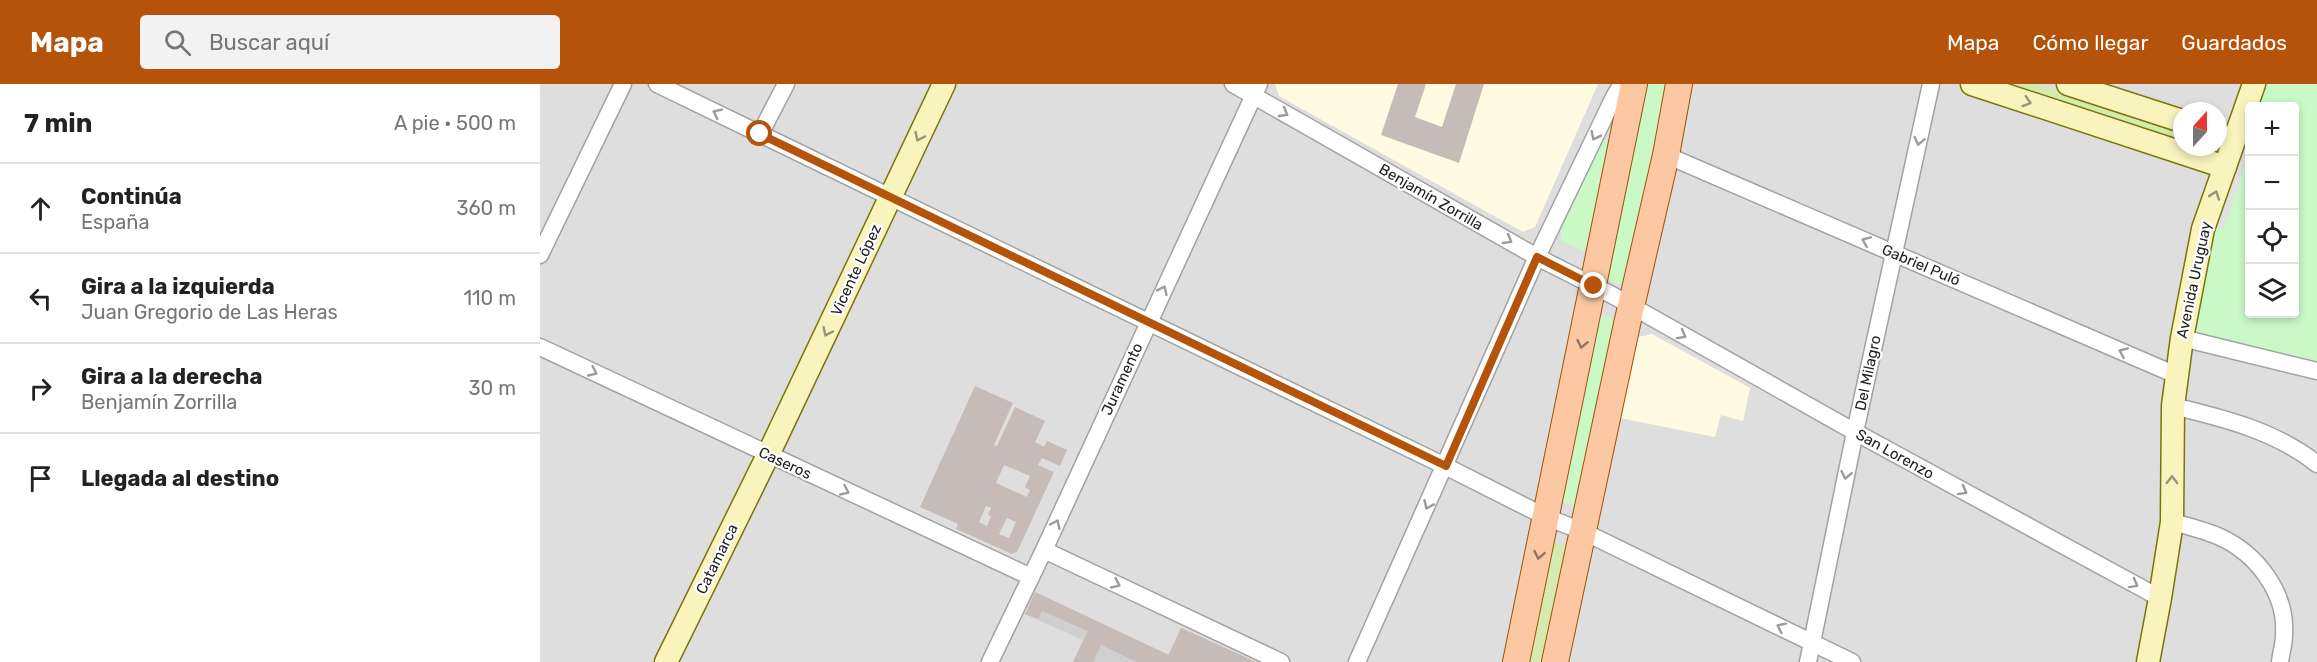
<!DOCTYPE html>
<html lang="es">
<meta charset="utf-8">
<style>
body{margin:0;font-family:Rubik,sans-serif;background:#f2f2f2;color:#222}
.controls{position:absolute;right:18px;top:18px;display:grid;overflow:hidden;border-radius:6px;box-shadow:0 3px 9px #0003}
.controls button{width:54px;height:54px;display:grid;place-items:center;padding:0;border:0;border-bottom:2px solid #e0e0e0;background:#fff;color:#222;font:30px sans-serif}
.compass{position:absolute;left:1633px;top:18px;width:54px;height:54px;border-radius:50%;background:#fff;box-shadow:0 3px 9px #0003;rotate:21deg}
.stop{position:absolute;width:18px;height:18px;margin:-14px;border:4px solid #b45309;border-radius:50%;background:#fff}
.stop.end{background:#b45309;border-color:#fff;box-shadow:0 2px 6px #0008}
.list{margin:0;padding:0;list-style:none}
h2{display:flex;justify-content:space-between;align-items:center;height:78px;margin:0;padding:0 24px;font-size:26px}
h2 small{font-size:20px;font-weight:400;color:#767676}
.list li{display:grid;grid-template-columns:39px 1fr auto;gap:18px;align-items:center;box-sizing:border-box;height:90px;padding:0 24px;border-top:2px solid #e0e0e0}
.list b{display:block;font-size:22px;white-space:nowrap}
.list p{margin:0;font-size:20px;white-space:nowrap;color:#767676}
.list em{font-size:20px;font-style:normal;color:#767676}
.icon{flex:none;width:33px;height:33px;fill:none;stroke:currentColor;stroke-width:2;stroke-linecap:round;stroke-linejoin:round}
.map{position:relative;flex:none;width:1777px;height:578px;overflow:hidden}
header{display:flex;align-items:center;gap:36px;box-sizing:border-box;height:84px;padding:0 30px;background:#b45309;color:#fff}
header strong{font-size:28px}
nav{display:flex;gap:33px;margin-inline-start:auto;font-size:21px}
.search{width:420px;height:54px;background:#f2f2f2;display:flex;align-items:center;gap:15px;box-sizing:border-box;padding:0 21px;border-radius:6px;color:#767676;font-size:22px}
main{display:flex}
aside{flex:1;background:#fff}
.map>svg:first-child{display:block}
.residential{fill:#dfdede;fill-rule:evenodd}
.education{fill:#fffbe3}
.religious{fill:#cfcfcf}
.grass{fill:#d5eaaf}
.park{fill:#caf9c6;fill-rule:evenodd}
.parking{fill:#e1e1e1}
.building{fill:#c6bbb7;fill-rule:evenodd}
.lines{fill:none;stroke-linecap:round;stroke-linejoin:round}
.street-casing{stroke:#a2a2a2;stroke-width:19}
.secondary-casing{stroke:#7a7506;stroke-width:25}
.primary-casing{stroke:#9c5202;stroke-width:28}
.street{stroke:#fff;stroke-width:16}
.secondary{stroke:#f9f4bd;stroke-width:22}
.primary{stroke:#fbc8a3;stroke-width:26}
.oneway{stroke:#989577}
.oneway2{stroke:#9b9b9b}
.oneway3{stroke:#8e7462}
.route{stroke:#b45309;stroke-width:8}
.labels{text-anchor:middle;stroke-width:4.5;stroke-linejoin:round;paint-order:stroke}
.street-label{font-size:15px;fill:#212121;stroke:#fff}
</style>
<header>
<strong>Mapa</strong>
<div class="search"><svg class="icon" aria-label="search" viewBox="0 0 24 24"><circle cx="10" cy="10" r="6"/><path d="M15 15l6 6"/></svg>Buscar aquí</div>
<nav><a>Mapa</a><a>Cómo llegar</a><a>Guardados</a></nav>
</header>
<main>
<aside>
<h2>7 min<small>A pie · 500 m</small></h2>
<ul class="list">
<li><svg class="icon" aria-label="ahead" viewBox="0 0 24 24"><path d="M12 20V5M6 11l6-6 6 6"/></svg><div><b>Continúa</b><p>España</p></div><em>360 m</em></li>
<li><svg class="icon" aria-label="left" viewBox="0 0 24 24"><path d="M17 20v-9H6M10 6l-5 5 5 5"/></svg><div><b>Gira a la izquierda</b><p>Juan Gregorio de Las Heras</p></div><em>110 m</em></li>
<li><svg class="icon" aria-label="right" viewBox="0 0 24 24"><path d="M7 20v-9h11M14 6l5 5-5 5"/></svg><div><b>Gira a la derecha</b><p>Benjamín Zorrilla</p></div><em>30 m</em></li>
<li><svg class="icon" aria-label="arrive" viewBox="0 0 24 24"><path d="M6 21V4h12l-3 4 3 4H6"/></svg><div><b>Llegada al destino</b></div></li>
</ul>
</aside>
<div class="map">
<svg width="1777" height="578" viewBox="0 0 1777 578">
<rect width="100%" height="100%" fill="#f1ede8"/>
<path class="residential" d="M0,0H1777V578H0ZM1710,22H1754V230H1710ZM1642,27H1678V63H1642Z"/>
<g class="education">
<path d="M735,0H1058L995,143L983,148L739,12Z"/>
<path d="M1112,250L1210,304L1203,337L1181,331L1175,353L1080,334L1098,253Z"/>
</g>
<path class="religious" d="M495,508L628,571L641,544L716,578H533L543,556L485,530Z"/>
<g class="grass">
<path d="M1457,0H1497L1641,48L1642,59Z"/>
<path d="M1008,457L1031,462L1007,578H983Z"/>
</g>
<g class="park">
<path d="M1102,0H1129L1088,195L1080,200L1073,199L1067,196Z"/>
<path d="M1714,0H1777V287L1642,254ZM1710,22H1754V230H1710Z"/>
<path d="M1063,55L1067,56L1069,61L1048,162L1042,167L1022,157L1020,146Z"/>
<path d="M1059,231L1081,236L1039,422L1017,417Z"/>
</g>
<path class="parking" d="M1709,32V70L1684,146L1673,142Z"/>
<g class="building">
<path d="M858,0H886L875,33L902,43L916,0H944L919,79L841,51Z"/>
<path d="M435,302L473,319L454,361L457,362L475,323L505,337L495,358L504,363L507,357L527,366L520,382L502,374L498,381L514,388L477,468L472,470L416,445L418,440L380,423ZM464,381L490,392L485,403L490,406L487,413L456,399ZM446,422L451,424L448,431L451,432L447,442L439,438ZM467,434L476,438L469,454L459,450Z"/>
<path d="M495,508L629,571L641,544L716,578H597L561,561L553,578H533L548,547L502,527L498,535L485,530Z"/>
</g>
<g class="lines">
<defs>
<g id="street">
<path d="M117,0L905,382L1006,433L1042,447L1312,578"/>
<path d="M693,0L997,173L1072,211L1315,348L1620,514"/>
<path d="M220,50L246,0"/>
<path d="M1126,71L1636,291"/>
<path d="M0,171L83,0"/>
<path d="M1642,254L1777,287"/>
<path d="M0,263L491,493"/>
<path d="M1633,322C1683,334 1736,347 1777,380"/>
<path d="M1632,438C1648,442 1664,446 1680,453C1717,470 1747,509 1744,551C1744,560 1741,569 1740,578"/>
<path d="M504,466L741,578"/>
<path d="M450,578L504,466L719,0"/>
<path d="M817,578L997,173L1074,13L1082,0"/>
<path d="M1268,578L1315,348L1391,0"/>
</g>
<g id="secondary">
<path d="M1432,0L1685,83"/>
<path d="M1528,0L1642,37"/>
<path d="M126,578L228,371L404,0"/>
<path d="M1608,578L1620,514L1632,438L1633,322L1642,254L1663,145L1714,0"/>
</g>
<g id="primary">
<path d="M976,578L1094,0"/>
<path d="M1015,578L1087,240L1126,71L1139,0"/>
</g>
</defs>
<use href="#street" class="street-casing"/>
<use href="#secondary" class="secondary-casing"/>
<use href="#primary" class="primary-casing"/>
<use href="#street" class="street"/>
<use href="#secondary" class="secondary"/>
<use href="#primary" class="primary"/>
</g>
<defs><path id="oneway-chevron" d="M-2-3.5L2.5 0L-2 3.5" fill="none" stroke-width="1.6" stroke-linecap="round" stroke-linejoin="round" transform="scale(1.5)"/></defs>
<g class="oneway">
<use href="#oneway-chevron" transform="translate(1487 18) rotate(18)"/>
<use href="#oneway-chevron" transform="translate(379 53) rotate(115)"/>
<use href="#oneway-chevron" transform="translate(1675 111) rotate(-71)"/>
<use href="#oneway-chevron" transform="translate(287 248) rotate(115)"/>
<use href="#oneway-chevron" transform="translate(1632 396) rotate(-89)"/>
</g>
<g class="oneway2">
<use href="#oneway-chevron" transform="translate(177 29) rotate(-154)"/>
<use href="#oneway-chevron" transform="translate(744 29) rotate(30)"/>
<use href="#oneway-chevron" transform="translate(1055 52) rotate(116)"/>
<use href="#oneway-chevron" transform="translate(1379 57) rotate(102)"/>
<use href="#oneway-chevron" transform="translate(968 156) rotate(30)"/>
<use href="#oneway-chevron" transform="translate(1326 157) rotate(-157)"/>
<use href="#oneway-chevron" transform="translate(623 206) rotate(-65)"/>
<use href="#oneway-chevron" transform="translate(1142 251) rotate(29)"/>
<use href="#oneway-chevron" transform="translate(1583 268) rotate(-157)"/>
<use href="#oneway-chevron" transform="translate(53 288) rotate(25)"/>
<use href="#oneway-chevron" transform="translate(1306 391) rotate(101)"/>
<use href="#oneway-chevron" transform="translate(305 407) rotate(25)"/>
<use href="#oneway-chevron" transform="translate(1423 407) rotate(29)"/>
<use href="#oneway-chevron" transform="translate(888 421) rotate(114)"/>
<use href="#oneway-chevron" transform="translate(516 440) rotate(-65)"/>
<use href="#oneway-chevron" transform="translate(576 500) rotate(25)"/>
<use href="#oneway-chevron" transform="translate(1594 500) rotate(29)"/>
<use href="#oneway-chevron" transform="translate(1241 543) rotate(-154)"/>
</g>
<g class="oneway3">
<use href="#oneway-chevron" transform="translate(1042 260) rotate(102)"/>
<use href="#oneway-chevron" transform="translate(999 471) rotate(101)"/>
</g>
<g class="lines">
<path class="route" d="M220,50L906,382L997,173L1054,202"/>
</g>
<g class="labels">
<g class="street-label">
<text transform="translate(891 113) rotate(30)" y="5">Benjamín Zorrilla</text>
<text transform="translate(1381 181) rotate(23)" y="5">Gabriel Puló</text>
<text transform="translate(316 186) rotate(-65)" y="5">Vicente López</text>
<text transform="translate(1654 196) rotate(-78)" y="5">Avenida Uruguay</text>
<text transform="translate(1328 289) rotate(-78)" y="5">Del Milagro</text>
<text transform="translate(582 295) rotate(-65)" y="5">Juramento</text>
<text transform="translate(1355 370) rotate(29)" y="5">San Lorenzo</text>
<text transform="translate(245 379) rotate(25)" y="5">Caseros</text>
<text transform="translate(177 475) rotate(-64)" y="5">Catamarca</text>
</g>
</g>
</svg>
<div class="controls">
<button>+</button>
<button>−</button>
<button><svg class="icon" aria-label="locate" viewBox="0 0 24 24"><circle cx="12" cy="12" r="6"/><path d="M12 2v4M12 18v4M2 12h4M18 12h4"/></svg></button>
<button><svg class="icon" aria-label="layers" viewBox="0 0 24 24"><path d="M12 4l9 5-9 5-9-5zM3 14l9 5 9-5"/></svg></button>
</div>
<svg class="compass" viewBox="-18 -18 36 36"><path d="M0-13l5 13h-10z" fill="#e53935"/><path d="M0 13l5-13h-10z" fill="#767676"/></svg>
<div class="stop" style="left:220px;top:50px"></div>
<div class="stop end" style="left:1054px;top:202px"></div>
</div>
</main>
